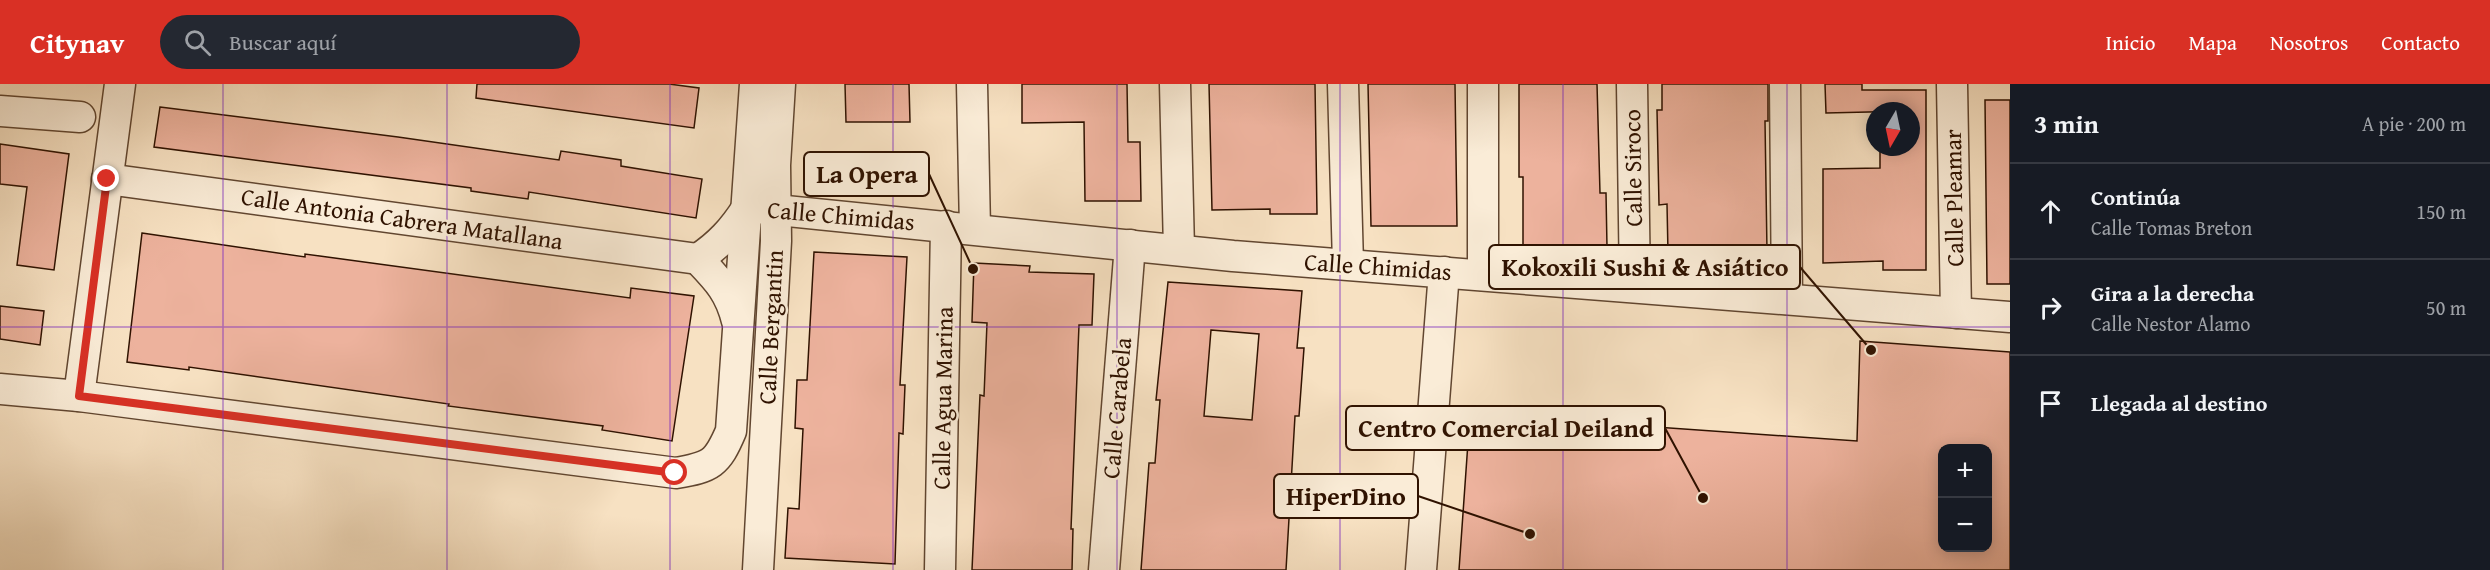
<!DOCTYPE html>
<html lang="es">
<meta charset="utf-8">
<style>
body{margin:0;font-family:"Gentium Book Plus",serif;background:#242831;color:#f1f3f6}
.controls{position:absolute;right:18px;bottom:18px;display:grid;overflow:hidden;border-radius:12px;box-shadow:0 3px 15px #0003}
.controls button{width:54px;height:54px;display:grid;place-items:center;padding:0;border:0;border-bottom:2px solid #363941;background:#171b24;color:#f1f3f6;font:30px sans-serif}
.compass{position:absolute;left:1866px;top:18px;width:54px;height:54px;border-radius:50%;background:#171b24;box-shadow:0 3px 15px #0003;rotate:189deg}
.stop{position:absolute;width:18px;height:18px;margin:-14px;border:4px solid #d93025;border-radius:50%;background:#fff}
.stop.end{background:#d93025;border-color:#fff;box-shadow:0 2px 6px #0008}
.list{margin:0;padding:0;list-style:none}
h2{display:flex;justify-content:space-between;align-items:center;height:78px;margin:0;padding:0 24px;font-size:26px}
h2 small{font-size:20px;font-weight:400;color:#9ea1a6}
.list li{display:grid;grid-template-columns:39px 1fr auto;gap:18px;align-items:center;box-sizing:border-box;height:96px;padding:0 24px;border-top:2px solid #363941}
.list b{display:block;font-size:22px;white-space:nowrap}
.list p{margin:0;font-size:20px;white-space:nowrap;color:#9ea1a6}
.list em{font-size:20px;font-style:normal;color:#9ea1a6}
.icon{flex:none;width:33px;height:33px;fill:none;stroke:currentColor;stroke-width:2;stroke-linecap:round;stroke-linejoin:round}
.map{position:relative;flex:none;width:2010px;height:486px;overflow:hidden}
header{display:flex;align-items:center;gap:36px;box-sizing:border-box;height:84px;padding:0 30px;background:#d93025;color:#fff}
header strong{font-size:28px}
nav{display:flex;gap:33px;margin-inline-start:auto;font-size:21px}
.search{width:420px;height:54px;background:#242831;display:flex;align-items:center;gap:15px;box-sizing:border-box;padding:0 21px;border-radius:33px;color:#9ea1a6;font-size:22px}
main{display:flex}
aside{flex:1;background:#171b24}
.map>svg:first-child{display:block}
.building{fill:#edb29d;stroke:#2f1200;stroke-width:1.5;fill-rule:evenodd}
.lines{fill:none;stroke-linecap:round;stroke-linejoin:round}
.minor-casing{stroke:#614630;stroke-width:33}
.minor{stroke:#faecd7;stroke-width:30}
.route{stroke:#d93025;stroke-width:8}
.grid{fill:none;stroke:#7b2cbf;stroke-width:1.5;stroke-opacity:0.55}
.labels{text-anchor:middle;stroke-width:5;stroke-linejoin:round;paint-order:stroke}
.street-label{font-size:24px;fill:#2f1200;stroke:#faecd7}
.leader{fill:none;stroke:#2f1200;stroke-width:2}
.callout-dot{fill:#2f1200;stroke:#faecd7;stroke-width:2}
.callout{fill:#faecd7;stroke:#2f1200;stroke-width:2}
.callout-label{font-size:26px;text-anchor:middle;font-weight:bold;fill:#2f1200}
</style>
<header>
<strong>Citynav</strong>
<div class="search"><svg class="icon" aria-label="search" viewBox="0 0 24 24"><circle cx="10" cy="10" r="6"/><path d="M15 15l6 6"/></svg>Buscar aquí</div>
<nav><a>Inicio</a><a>Mapa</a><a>Nosotros</a><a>Contacto</a></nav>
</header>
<main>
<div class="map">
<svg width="2010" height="486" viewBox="0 0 2010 486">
<rect width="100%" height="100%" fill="#f7e1c2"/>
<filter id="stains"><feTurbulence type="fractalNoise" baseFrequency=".00333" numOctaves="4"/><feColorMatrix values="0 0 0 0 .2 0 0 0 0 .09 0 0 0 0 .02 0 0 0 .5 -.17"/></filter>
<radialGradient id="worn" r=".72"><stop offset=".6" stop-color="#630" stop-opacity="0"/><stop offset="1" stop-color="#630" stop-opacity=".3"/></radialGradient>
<g class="building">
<path d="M477,0H669L699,4L694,44L476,14Z"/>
<path d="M845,0H909L910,38H846Z"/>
<path d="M1022,0H1127L1128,58H1140L1141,117H1085L1084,38L1022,39Z"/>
<path d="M1209,0H1315L1317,130H1270V125L1212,126Z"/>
<path d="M1368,0H1455L1457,142H1371Z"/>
<path d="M1519,0H1597L1600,109H1606L1607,163L1523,164V93H1519Z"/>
<path d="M1662,0H1768V37H1765L1767,167L1668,169L1667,120L1659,121L1657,26H1662Z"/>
<path d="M1825,0H1862V6H1926V186H1883V177L1823,179V85L1880,84V63H1911V27L1826,29Z"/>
<path d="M1985,16H2010V200H1987Z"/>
<path d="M160,23L398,53L559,76L561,67L621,76V82L702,95L696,134L529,108L528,115L471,107V104L154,63Z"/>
<path d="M0,60L69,70L54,186L17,181L27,103L0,100Z"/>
<path d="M142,149L305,173V170L630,214L631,204L694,212L672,357L602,346L603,342L448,322L449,320L189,283V286L127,278Z"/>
<path d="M814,168L907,173L900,301H905L903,350L899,349L895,480L785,474L788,424L799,425L803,345L795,344L797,296H807Z"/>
<path d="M974,179L1030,182L1029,188L1094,190L1092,241H1079L1071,445H1073L1072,486H972L980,311L984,312L987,239L972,238Z"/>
<path d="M1168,198L1302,207L1297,264H1304L1299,332H1295L1286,486H1141L1149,379H1155L1160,316H1156ZM1211,246L1259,250L1252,336L1204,332Z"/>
<path d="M0,222L44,227L40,261L0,255Z"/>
<path d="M1860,257L2010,268V486H1459L1470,330L1857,357ZM1942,364H1988V464H1942Z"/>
</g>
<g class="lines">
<defs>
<g id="minor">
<path d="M972,0L975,145"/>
<path d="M1175,0L1179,166"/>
<path d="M1343,0L1348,180"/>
<path d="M1483,0V191"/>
<path d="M1632,0L1635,203"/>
<path d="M1785,0L1787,215"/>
<path d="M1952,0L1956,229"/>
<path d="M0,27L80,33"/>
<path d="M107,95L698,175"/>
<path d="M747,123L1233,172L2010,233"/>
<path d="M698,175C718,196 730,208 737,237"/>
<path d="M698,175C719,161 733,146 747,124"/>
<path d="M0,305L79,312L676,389C711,383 717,380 731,347L755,0"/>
<path d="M79,312L120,0"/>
<path d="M758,486L776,157L775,81L780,0"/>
<path d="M940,486L946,142"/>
<path d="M1104,486L1130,161"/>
<path d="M1421,486L1444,188"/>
</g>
</defs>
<use href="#minor" class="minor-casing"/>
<use href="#minor" class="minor"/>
</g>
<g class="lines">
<path class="route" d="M107,95L79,312L675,389"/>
</g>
<path class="grid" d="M223,0V486M447,0V486M670,0V486M893,0V486M1117,0V486M1340,0V486M1563,0V486M1787,0V486M0,243H2010"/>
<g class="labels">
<g class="street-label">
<text transform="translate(1633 84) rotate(-91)" y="8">Calle Siroco</text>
<text transform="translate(1954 114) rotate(-91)" y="8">Calle Pleamar</text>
<text transform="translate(841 132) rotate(5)" y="8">Calle Chimidas</text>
<text transform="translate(402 135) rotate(8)" y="8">Calle Antonia Cabrera Matallana</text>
<text transform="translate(1378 183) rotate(4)" y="8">Calle Chimidas</text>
<text transform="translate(771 243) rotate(-87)" y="8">Calle Bergantin</text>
<text transform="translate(943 314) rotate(-89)" y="8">Calle Agua Marina</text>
<text transform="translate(1117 324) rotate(-85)" y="8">Calle Carabela</text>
</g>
</g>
<path class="leader" d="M973 185L929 90M1871 266L1800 183M1703 414L1665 344M1530 450L1418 412"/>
<g class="callout-dot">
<circle cx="973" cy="185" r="6"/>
<circle cx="1871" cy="266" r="6"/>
<circle cx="1703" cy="414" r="6"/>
<circle cx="1530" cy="450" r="6"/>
</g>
<g class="callout">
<rect x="804" y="68" width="125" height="44" rx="6"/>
<rect x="1489" y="161" width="311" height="44" rx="6"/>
<rect x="1346" y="322" width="319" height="44" rx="6"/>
<rect x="1274" y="390" width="144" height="44" rx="6"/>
</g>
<g class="callout-label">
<text x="867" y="99">La Opera</text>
<text x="1645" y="192">Kokoxili Sushi &amp; Asiático</text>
<text x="1506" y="353">Centro Comercial Deiland</text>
<text x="1346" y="421">HiperDino</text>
</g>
<rect width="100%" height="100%" filter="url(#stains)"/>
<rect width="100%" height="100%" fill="url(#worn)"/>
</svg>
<div class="controls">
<button>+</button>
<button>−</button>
</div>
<svg class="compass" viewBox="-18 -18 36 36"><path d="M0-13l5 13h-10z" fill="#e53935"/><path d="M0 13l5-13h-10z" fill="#9ea1a6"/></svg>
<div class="stop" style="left:675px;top:389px"></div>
<div class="stop end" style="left:107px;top:95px"></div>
</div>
<aside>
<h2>3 min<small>A pie · 200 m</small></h2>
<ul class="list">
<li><svg class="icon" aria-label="ahead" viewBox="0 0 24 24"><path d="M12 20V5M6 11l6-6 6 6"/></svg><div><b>Continúa</b><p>Calle Tomas Breton</p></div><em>150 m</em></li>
<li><svg class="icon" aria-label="right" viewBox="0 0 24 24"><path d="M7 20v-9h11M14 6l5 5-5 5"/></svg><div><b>Gira a la derecha</b><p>Calle Nestor Alamo</p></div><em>50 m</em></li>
<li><svg class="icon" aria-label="arrive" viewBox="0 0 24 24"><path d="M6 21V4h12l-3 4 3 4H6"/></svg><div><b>Llegada al destino</b></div></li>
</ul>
</aside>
</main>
